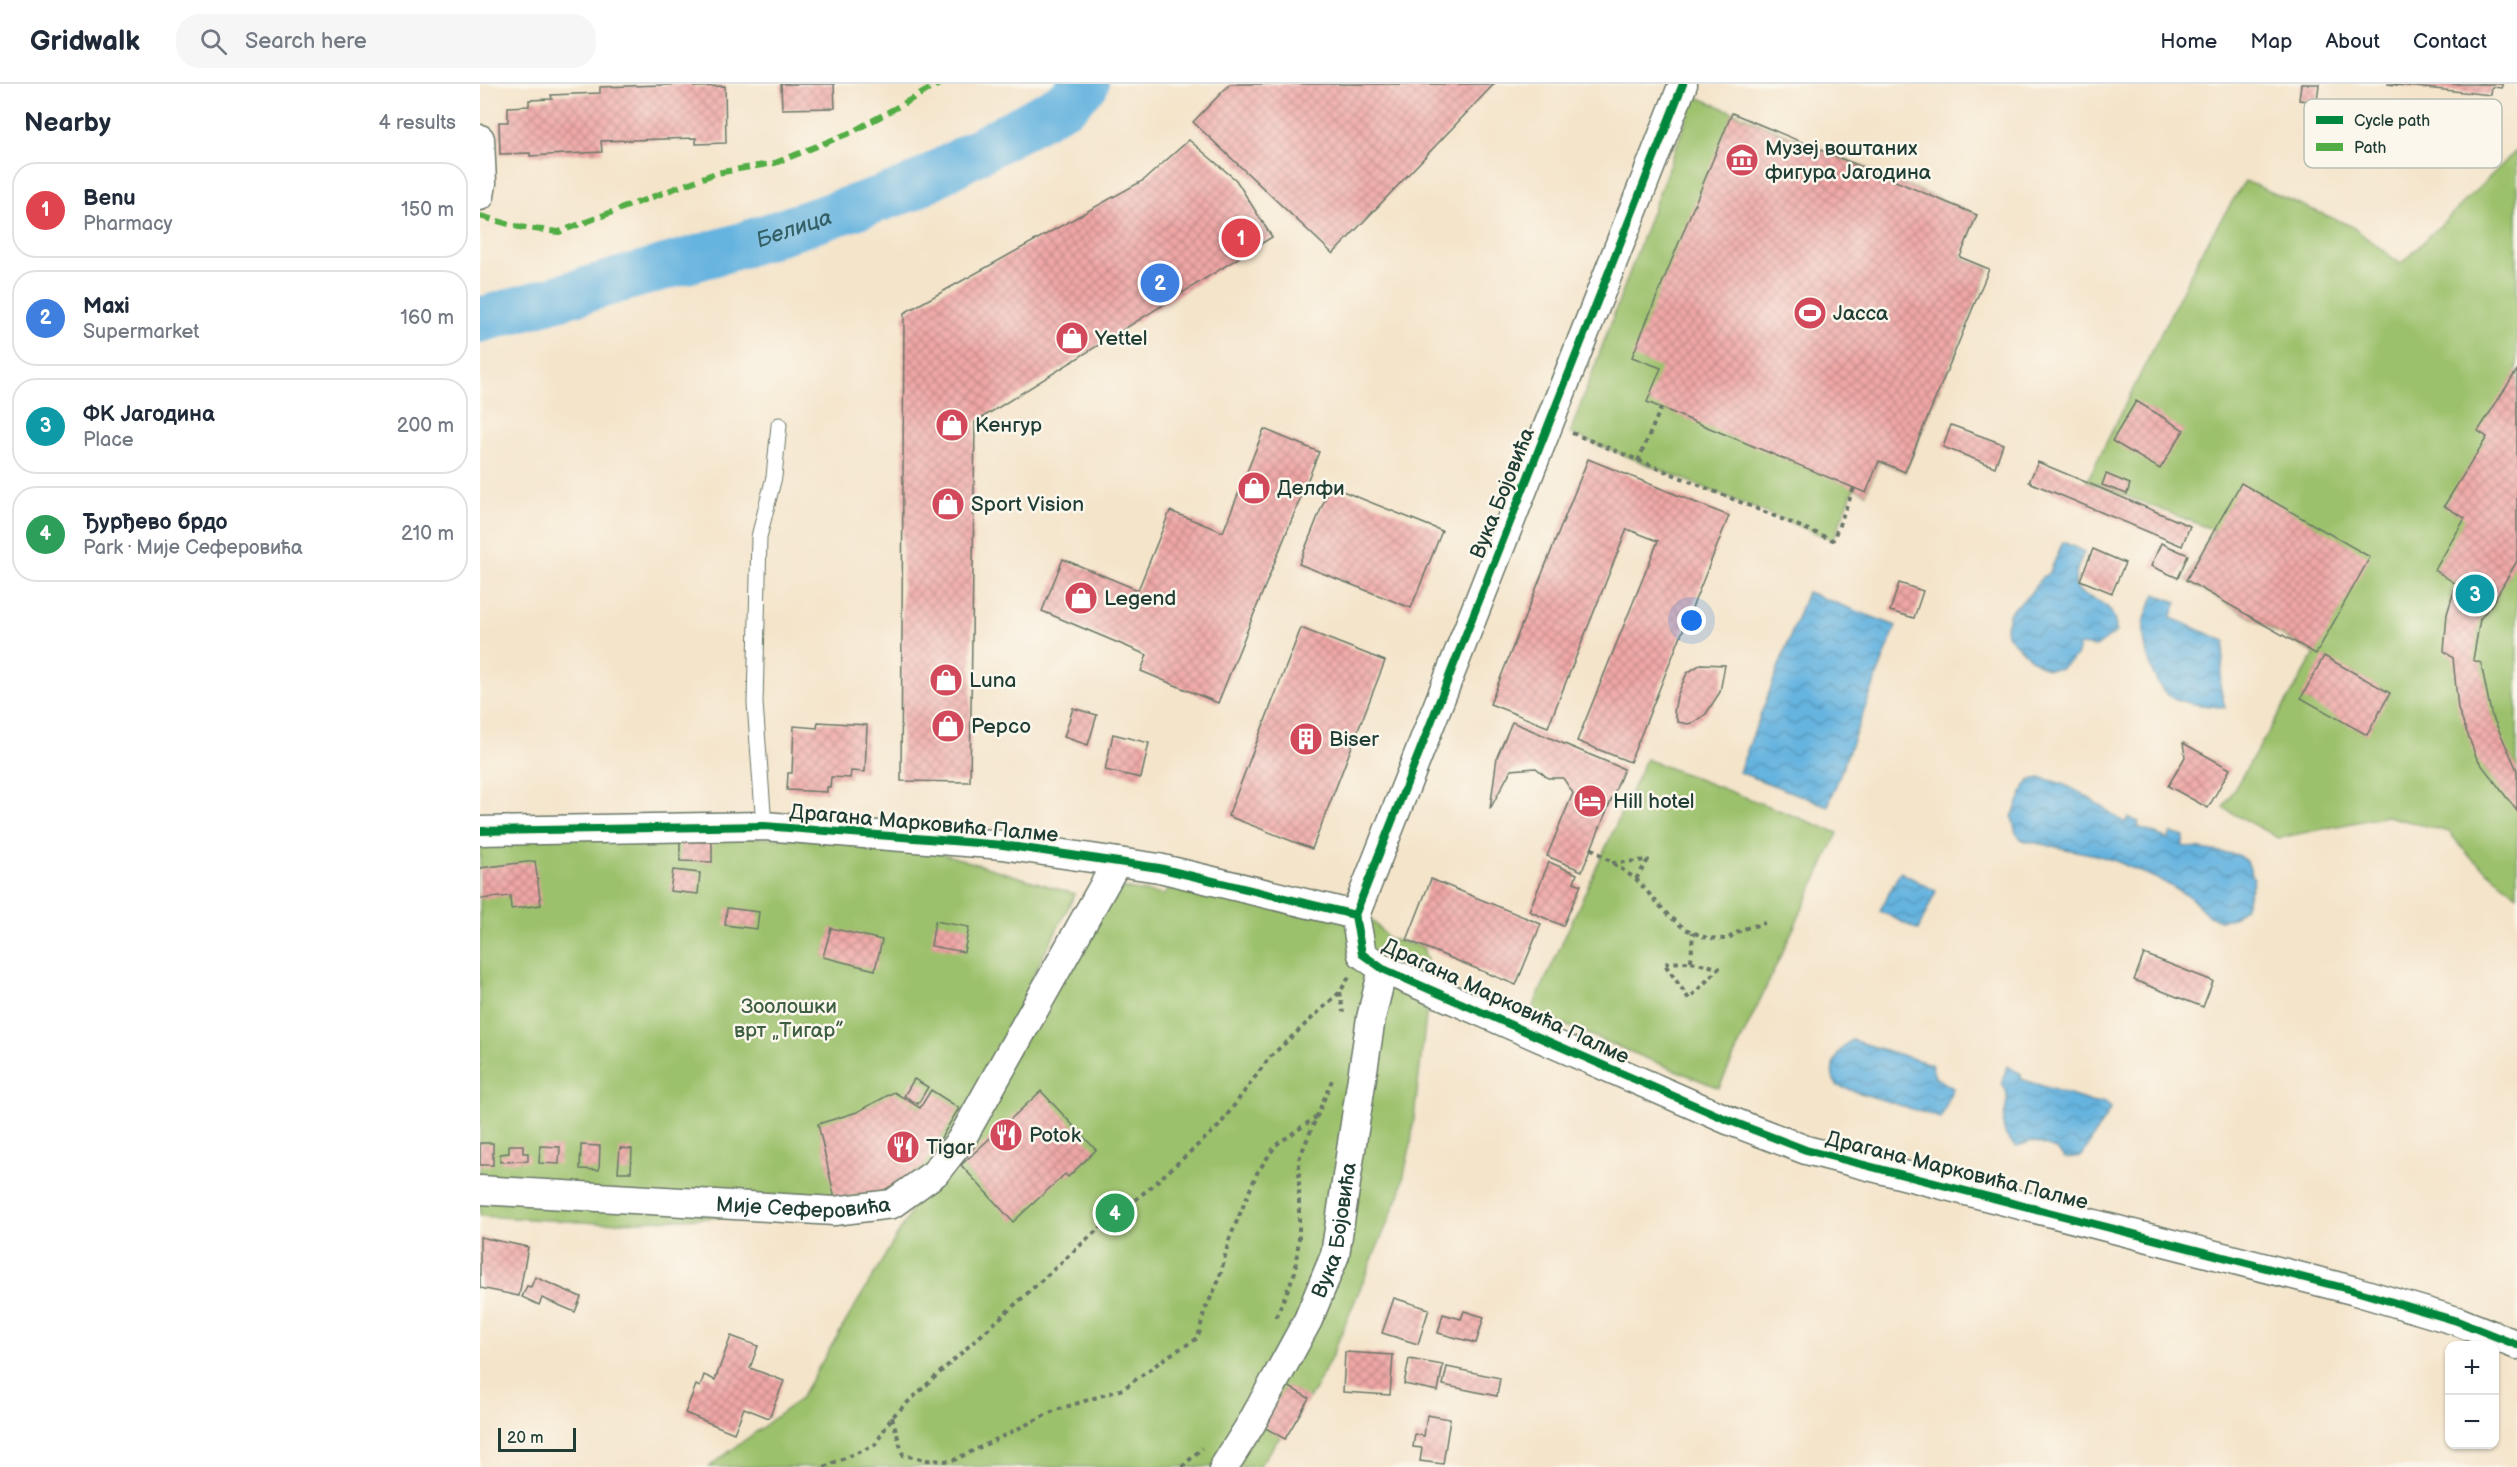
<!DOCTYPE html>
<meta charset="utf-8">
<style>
body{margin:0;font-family:"Balsamiq Sans",sans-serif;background:#f6f6f7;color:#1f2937}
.controls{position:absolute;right:18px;bottom:18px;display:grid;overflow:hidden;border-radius:12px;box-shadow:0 2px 4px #0004}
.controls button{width:54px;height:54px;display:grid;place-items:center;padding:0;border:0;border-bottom:2px solid #e0e1e3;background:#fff;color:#1f2937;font:30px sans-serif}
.scale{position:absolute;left:18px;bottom:15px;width:78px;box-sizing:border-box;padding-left:6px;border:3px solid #1f3d34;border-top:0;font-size:16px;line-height:21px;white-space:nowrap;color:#1f3d34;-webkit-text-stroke:4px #fbf7ec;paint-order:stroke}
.you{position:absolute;left:1212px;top:537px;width:21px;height:21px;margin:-15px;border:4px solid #fff;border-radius:50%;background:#1a73e8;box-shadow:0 0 0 9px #1a73e833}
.badge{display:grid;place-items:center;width:39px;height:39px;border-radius:50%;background:#7c3aed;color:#fff;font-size:20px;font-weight:700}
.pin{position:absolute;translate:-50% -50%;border:3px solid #fff;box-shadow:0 2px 6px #0006}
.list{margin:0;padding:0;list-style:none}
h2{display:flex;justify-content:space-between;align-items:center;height:78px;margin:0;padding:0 24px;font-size:26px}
h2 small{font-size:20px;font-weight:400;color:#747a83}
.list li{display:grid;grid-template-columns:39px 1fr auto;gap:18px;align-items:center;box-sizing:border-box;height:96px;margin:0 12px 12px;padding:0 12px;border:2px solid #e0e1e3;border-radius:24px}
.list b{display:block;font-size:22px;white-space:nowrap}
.list p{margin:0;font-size:20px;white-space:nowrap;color:#747a83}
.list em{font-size:20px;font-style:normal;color:#747a83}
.icon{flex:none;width:33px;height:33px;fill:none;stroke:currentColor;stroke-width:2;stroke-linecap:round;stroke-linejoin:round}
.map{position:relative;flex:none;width:2037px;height:1383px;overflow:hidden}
header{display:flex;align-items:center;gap:36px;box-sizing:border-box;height:84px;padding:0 30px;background:#fff;border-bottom:2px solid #e0e1e3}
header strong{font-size:28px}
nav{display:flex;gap:33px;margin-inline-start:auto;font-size:21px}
.search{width:420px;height:54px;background:#f6f6f7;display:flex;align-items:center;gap:15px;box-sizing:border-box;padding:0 21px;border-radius:24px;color:#747a83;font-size:22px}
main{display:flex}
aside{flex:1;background:#fff}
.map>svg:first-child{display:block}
.green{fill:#9cc16c;stroke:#5e7f50;stroke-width:1.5}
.water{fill:url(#water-waves);stroke:#42788a;stroke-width:1.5}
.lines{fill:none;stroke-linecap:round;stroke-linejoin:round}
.river{stroke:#65b3df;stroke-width:46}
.building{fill:url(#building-cross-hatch)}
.service-casing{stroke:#6a7768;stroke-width:17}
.minor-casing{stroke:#6a7768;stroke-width:31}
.path{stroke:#6a7768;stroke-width:4;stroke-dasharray:4.5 4.5;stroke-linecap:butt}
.service{stroke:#fff;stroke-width:15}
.minor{stroke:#fff;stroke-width:28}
.quiet{stroke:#52ad45;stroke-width:6;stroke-dasharray:12 6;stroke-linecap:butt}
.cycleway-casing{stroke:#fbf7ec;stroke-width:11}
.cycleway{stroke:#00873e;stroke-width:8}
.labels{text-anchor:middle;stroke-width:5;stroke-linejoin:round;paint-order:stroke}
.poi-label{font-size:21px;fill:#1f3d34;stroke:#fbf7ec;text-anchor:start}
.street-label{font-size:21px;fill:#1f3d34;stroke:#fbf7ec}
.park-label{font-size:21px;fill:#3e5e42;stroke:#fbf7ec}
.water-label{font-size:22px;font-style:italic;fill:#346067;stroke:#fbf7ec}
.key{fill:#fbf7ec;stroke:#b9bfb5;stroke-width:1.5}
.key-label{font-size:16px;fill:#1f3d34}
</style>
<header>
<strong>Gridwalk</strong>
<div class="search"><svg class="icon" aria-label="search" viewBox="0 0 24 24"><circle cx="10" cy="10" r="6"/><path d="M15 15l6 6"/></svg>Search here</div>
<nav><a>Home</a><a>Map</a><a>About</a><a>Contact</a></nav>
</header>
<main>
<aside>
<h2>Nearby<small>4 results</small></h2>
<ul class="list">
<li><span class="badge" style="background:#e0444e">1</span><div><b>Benu</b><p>Pharmacy</p></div><em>150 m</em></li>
<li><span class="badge" style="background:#3f7fe0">2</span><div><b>Maxi</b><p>Supermarket</p></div><em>160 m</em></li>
<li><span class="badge" style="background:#0f9aa8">3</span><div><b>ФК Јагодина</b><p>Place</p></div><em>200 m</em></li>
<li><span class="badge" style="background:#2e9e5b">4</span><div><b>Ђурђево брдо</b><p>Park · Мије Сеферовића</p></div><em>210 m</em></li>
</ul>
</aside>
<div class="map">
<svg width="2037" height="1383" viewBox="0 0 2037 1383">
<defs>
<pattern id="water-waves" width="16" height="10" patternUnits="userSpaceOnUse" patternTransform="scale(1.5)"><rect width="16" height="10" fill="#65b3df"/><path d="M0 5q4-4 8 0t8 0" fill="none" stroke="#5393b6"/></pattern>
<pattern id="building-cross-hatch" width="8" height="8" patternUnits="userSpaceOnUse" patternTransform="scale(1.5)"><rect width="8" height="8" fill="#f0a7a6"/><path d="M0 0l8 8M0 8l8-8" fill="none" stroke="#c28988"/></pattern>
</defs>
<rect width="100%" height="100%" fill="#fbf7ec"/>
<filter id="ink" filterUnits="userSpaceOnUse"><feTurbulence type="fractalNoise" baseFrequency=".0167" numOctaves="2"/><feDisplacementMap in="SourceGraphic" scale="12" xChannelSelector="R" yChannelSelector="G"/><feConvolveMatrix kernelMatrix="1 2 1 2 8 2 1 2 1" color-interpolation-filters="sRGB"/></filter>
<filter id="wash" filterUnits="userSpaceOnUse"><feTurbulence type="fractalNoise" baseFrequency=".008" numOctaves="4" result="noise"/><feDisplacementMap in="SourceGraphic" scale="24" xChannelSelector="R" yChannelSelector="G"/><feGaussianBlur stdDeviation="1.35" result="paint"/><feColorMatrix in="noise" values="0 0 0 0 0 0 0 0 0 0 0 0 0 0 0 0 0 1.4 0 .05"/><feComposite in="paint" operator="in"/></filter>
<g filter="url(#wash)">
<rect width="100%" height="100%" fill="#f4e4ca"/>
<g class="green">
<path d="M1215,12L1497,131L1480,173L1509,185L1425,388L1399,377L1386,409L1374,404L1353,456L1090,349Z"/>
<path d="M2037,66V811L1989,772L1969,748L1907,732L1798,754L1743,724L1835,570L1706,496L1734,446L1607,397L1724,163L1765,97L1871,142L1921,180Z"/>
<path d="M1166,675L1358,749L1239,1004L1051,927Z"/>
<path d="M0,752L414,755L595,810L551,896L566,899L624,801L684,811L688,806L720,794L887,831L909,855L943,863L951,891L931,1059L920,1109L851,1274L834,1307L778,1383H229L320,1315L431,1128L399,1125L121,1139L0,1132Z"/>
</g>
<g class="water">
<path d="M1583,458L1604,468C1601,477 1595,487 1595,496C1594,521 1636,506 1636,548L1616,563L1600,561L1596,572L1580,585H1567L1551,575L1527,551L1526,543L1530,528L1551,509L1562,493L1569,490Z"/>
<path d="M1327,508L1416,542L1348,722L1259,688Z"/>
<path d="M1675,510L1697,518L1691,534L1745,557L1740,601L1745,624C1727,621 1706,621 1690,612C1673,603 1662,559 1664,540C1665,531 1671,519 1675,510Z"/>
<path d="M1561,694C1594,700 1619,721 1645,739L1648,734L1659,738L1658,743L1688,755L1691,749L1704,753L1702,762L1758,771L1767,778L1774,795L1764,824L1753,834L1740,836L1729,832L1710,813L1682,797L1636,777L1616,771L1542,756L1536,749L1532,733L1545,702L1551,696Z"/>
<path d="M1420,788L1456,807L1438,846L1400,827Z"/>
<path d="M1372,956L1451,980L1455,993L1473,1004L1461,1034L1358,1002C1345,989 1358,964 1372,956Z"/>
<path d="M1527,982L1541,990V995L1614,1019L1624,1018L1631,1024L1602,1072L1585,1074L1576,1065L1552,1057L1536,1063C1507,1040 1539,1019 1522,1000Z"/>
</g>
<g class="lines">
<path class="river" id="s1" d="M0,236L259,162L429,105L588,18L606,0"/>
</g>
<g id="blocks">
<g class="building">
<path d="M214,0V3L245,2L246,59L216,60V54L121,57L122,68L50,72V69L20,70L19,38H28V23L49,22V16L72,15L71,11L120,9V3Z"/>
<path d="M301,0H354L355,24L302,25Z"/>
<path d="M750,0H1014L853,170L713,38Z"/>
<path d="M1821,0H1839L1837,18L1819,16Z"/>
<path d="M1907,0H2022V4L2012,3L2011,11Z"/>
<path d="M1252,29L1497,131L1480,173L1509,185L1425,388L1399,377L1386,409L1167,318L1181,284L1152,273Z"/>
<path d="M709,56L756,96L792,153L495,338L490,698L421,697L424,229L664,96Z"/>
<path d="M2037,286V477L2012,520L2000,535L1993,576L2001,579L2011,629L2037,686V727L1997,675L1978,625L1973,574L1964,567L1967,530L1976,500L1955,486L1985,434L1964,422L2007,353L1998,347Z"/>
<path d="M1656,317L1704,346L1680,385L1632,357Z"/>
<path d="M1471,341L1523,360L1515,383L1463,363Z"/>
<path d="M784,345L839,368L738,619L661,587L667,571L562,527L583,475L658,506L690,427L743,448Z"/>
<path d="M1108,375L1249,432L1150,678L1097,657L1178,457L1147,445L1068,643L1010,620Z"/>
<path d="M1558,378L1710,442L1702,462L1549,398Z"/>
<path d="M1626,390L1650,400L1647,410L1622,401Z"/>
<path d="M1761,399L1890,473L1836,570L1706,496Z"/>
<path d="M850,402L962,447L931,524L819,480Z"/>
<path d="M1681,459L1708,471L1698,494L1671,482Z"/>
<path d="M1613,465L1645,479L1632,509L1600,496Z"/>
<path d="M1419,499L1443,507L1434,534L1410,527Z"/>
<path d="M821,544L905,577L832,765L748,732Z"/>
<path d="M1844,572L1910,609L1887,651L1821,614Z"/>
<path d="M1221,580L1245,581L1240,608L1226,630L1215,638L1208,640L1198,638L1194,628L1197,612L1207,589Z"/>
<path d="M593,624L617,631L608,661L584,653Z"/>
<path d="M338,638L387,641L385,688L371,687L370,694L351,693L350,703H347V708L307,706L308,689H312L314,642L337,644Z"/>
<path d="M1032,638L1144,685L1102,787L1067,772L1093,709L1083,694H1068L1056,684L1031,686L1010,725L1017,673Z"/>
<path d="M633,650L669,659L661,694L625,686Z"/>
<path d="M1703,659L1750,685L1728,724L1688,702L1705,673Z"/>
<path d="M200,757L232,758V778L200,777Z"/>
<path d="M55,777L61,821L31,825L30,812L0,815V784Z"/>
<path d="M1069,778L1097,790L1094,798L1101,801L1083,842L1049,827Z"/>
<path d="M193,786L220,789L218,810L190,807Z"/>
<path d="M951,795L1061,840L1036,901L927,856Z"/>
<path d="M247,824L279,828L277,845L245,841Z"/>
<path d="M455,837L489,843L484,868L451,862Z"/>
<path d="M351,844L402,856L395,886L343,873Z"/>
<path d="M1664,870L1733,897L1723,923L1654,896Z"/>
<path d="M434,995L448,1003L438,1020L424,1012Z"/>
<path d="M451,1006L479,1024L443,1084L401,1108L355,1115L338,1040L377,1028L414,1008L440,1024Z"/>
<path d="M561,1007L616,1066L588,1093L585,1090L533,1138L481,1081Z"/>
<rect x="0" y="1059" width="13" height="22"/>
<path d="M29,1061H43V1069H48V1077L20,1078V1070L29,1069Z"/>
<path d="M101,1061L120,1062L119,1086L100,1085Z"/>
<path d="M60,1062L80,1063L79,1080L59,1079Z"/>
<path d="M140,1064L152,1065L151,1088H138Z"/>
<path d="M0,1153L48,1163L39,1212L0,1204Z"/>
<path d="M55,1193L101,1213L95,1228L62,1214L59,1221L42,1213L47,1202L51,1203Z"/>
<path d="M914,1214L949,1225L938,1260L902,1249Z"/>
<path d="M984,1227L1004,1233L996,1259L958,1249L963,1230L981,1235Z"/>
<path d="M251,1252L278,1262L270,1284L304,1297L289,1334L264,1324L254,1349L205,1329L216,1301L220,1303L224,1291L235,1296Z"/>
<path d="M865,1268L913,1271L910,1311L863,1308Z"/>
<path d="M929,1275L963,1281L958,1307L924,1300Z"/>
<path d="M967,1283L1020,1294L1017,1312L963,1301Z"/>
<path d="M806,1301L829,1314L805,1355L782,1342Z"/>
<path d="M947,1331L970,1335L963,1380L940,1377L942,1364L933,1363L935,1350L944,1352Z"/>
</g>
</g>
</g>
<g filter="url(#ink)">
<use href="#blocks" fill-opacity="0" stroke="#6a7768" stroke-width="1.5"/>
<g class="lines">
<defs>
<path id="service" d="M284,742L275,619L279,453L294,393L299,341"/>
<g id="minor">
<path d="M0,55L2,99L0,112"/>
<path d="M0,747L284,742L523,761L679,784L875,831"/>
<path d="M875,831L882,870L903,885L1248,1036L1326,1066L1872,1206L1977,1237L2037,1261"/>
<path d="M875,831L1203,0"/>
<path id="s2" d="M0,1106L354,1127L412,1120L455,1089L481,1056L637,778"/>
<path id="s3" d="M744,1383L771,1340L828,1236L855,1171L891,934L903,885"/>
</g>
</defs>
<use href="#service" class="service-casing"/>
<use href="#minor" class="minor-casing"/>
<g class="path">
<path d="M1092,349L1353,456L1374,404"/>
<path d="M1158,377L1181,324"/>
<path d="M1111,764L1156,795L1188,831L1205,845L1227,854L1247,855L1263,845L1285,839"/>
<path d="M1132,779L1168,776L1156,795"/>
<path d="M1211,877L1213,848"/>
<path d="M1211,878L1239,884L1209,915L1184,879Z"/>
<path d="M860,908L863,928"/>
<path d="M796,1233L815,1188L819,1154V1075L852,996"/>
<path d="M412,1333L423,1371L446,1376L472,1377L576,1326L643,1305L688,1272L718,1254L724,1228L739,1196L749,1156L777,1089L796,1061L836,1033"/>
<path d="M344,1383L395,1361L412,1333L456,1292L615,1148L671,1103L739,1042L789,974L860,908L869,893"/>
<path d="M702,1383L722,1364"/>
</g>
<use href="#service" class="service"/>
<use href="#minor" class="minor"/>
<path class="quiet" d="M0,132L39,143L79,148L236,89L295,79L372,48L459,0"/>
<defs>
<g id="cycleway">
<path d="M0,747L284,742L523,761L679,784L875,831"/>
<path d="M875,831L882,870L903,885L1248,1036L1326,1066L1872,1206L1977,1237L2037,1261"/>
<path d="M875,831L1203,0"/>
</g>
</defs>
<use href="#cycleway" class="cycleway-casing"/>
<use href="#cycleway" class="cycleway"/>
</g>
</g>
<defs>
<symbol id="museum-disc" viewBox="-11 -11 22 22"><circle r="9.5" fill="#d1495b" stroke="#fbf7ec"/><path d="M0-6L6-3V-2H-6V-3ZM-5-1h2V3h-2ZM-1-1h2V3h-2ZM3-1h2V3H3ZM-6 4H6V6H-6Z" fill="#fff"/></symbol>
<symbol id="stadium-disc" viewBox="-11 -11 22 22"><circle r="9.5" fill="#d1495b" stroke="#fbf7ec"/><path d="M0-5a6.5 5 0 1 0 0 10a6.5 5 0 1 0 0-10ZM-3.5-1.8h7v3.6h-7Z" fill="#fff"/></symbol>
<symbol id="shop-disc" viewBox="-11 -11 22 22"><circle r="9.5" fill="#d1495b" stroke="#fbf7ec"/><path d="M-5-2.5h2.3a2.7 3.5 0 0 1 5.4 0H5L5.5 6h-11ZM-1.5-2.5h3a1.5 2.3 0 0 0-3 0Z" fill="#fff"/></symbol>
<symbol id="building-disc" viewBox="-11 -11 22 22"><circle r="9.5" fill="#d1495b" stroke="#fbf7ec"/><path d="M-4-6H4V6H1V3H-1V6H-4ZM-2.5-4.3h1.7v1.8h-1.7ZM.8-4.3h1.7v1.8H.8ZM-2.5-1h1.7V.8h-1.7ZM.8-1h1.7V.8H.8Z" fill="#fff"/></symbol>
<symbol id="hotel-disc" viewBox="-11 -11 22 22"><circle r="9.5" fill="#d1495b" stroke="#fbf7ec"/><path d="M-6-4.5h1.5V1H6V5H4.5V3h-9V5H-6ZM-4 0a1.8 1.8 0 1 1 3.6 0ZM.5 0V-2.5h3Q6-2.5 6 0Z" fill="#fff"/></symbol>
<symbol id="restaurant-disc" viewBox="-11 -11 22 22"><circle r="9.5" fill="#d1495b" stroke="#fbf7ec"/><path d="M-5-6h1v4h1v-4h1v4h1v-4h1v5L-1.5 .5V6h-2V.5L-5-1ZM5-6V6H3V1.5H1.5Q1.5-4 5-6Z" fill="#fff"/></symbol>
</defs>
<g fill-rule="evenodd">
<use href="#museum-disc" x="1243" y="57" width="38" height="38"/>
<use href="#stadium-disc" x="1311" y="210" width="38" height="38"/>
<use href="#shop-disc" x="573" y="235" width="38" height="38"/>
<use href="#shop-disc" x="453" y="322" width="38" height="38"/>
<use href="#shop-disc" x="755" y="385" width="38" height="38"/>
<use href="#shop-disc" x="449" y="401" width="38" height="38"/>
<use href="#shop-disc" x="582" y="495" width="38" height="38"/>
<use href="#shop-disc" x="447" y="577" width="38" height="38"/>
<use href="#shop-disc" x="449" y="623" width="38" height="38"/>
<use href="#building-disc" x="807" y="636" width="38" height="38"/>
<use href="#hotel-disc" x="1091" y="698" width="38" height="38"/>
<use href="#restaurant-disc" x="507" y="1032" width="38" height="38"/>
<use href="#restaurant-disc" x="404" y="1044" width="38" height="38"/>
</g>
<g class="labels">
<g class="poi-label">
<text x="1285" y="71">Музеј воштаних<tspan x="1285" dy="24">фигура Јагодина</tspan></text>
<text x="1353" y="236">Јасса</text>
<text x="615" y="261">Yettel</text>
<text x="495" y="348">Кенгур</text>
<text x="797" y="411">Делфи</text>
<text x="491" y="427">Sport Vision</text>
<text x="624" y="521">Legend</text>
<text x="489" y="603">Luna</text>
<text x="491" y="649">Pepco</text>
<text x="849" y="662">Biser</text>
<text x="1133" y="724">Hill hotel</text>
<text x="549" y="1058">Potok</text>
<text x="446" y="1070">Tigar</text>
</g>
<g class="street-label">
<text transform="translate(1022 409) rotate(-68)" y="7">Вука Бојовића</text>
<text transform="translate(444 739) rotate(5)" y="7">Драгана Марковића Палме</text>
<text transform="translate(1026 917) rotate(25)" y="7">Драгана Марковића Палме</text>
<text transform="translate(1477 1086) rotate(14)" y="7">Драгана Марковића Палме</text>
<text dy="7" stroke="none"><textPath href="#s2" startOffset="324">Мије Сеферовића</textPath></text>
<text dy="7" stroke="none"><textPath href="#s3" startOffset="264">Вука Бојовића</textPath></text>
</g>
<g class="park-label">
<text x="309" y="929">Зоолошки<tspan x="309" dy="24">врт „Тигар”</tspan></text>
</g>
<g class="water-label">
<text dy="8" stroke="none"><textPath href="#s1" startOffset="327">Белица</textPath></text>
</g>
</g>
<rect x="1824" y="15" width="198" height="69" rx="9" class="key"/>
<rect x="1836" y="32" width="27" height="8" fill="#00873e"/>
<rect x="1836" y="59" width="27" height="8" fill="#52ad45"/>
<g class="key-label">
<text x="1874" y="42">Cycle path</text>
<text x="1874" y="69">Path</text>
</g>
</svg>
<div class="controls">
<button>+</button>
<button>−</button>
</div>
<div class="scale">20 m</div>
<div class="you"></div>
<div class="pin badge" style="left:761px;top:154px;background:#e0444e">1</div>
<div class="pin badge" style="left:680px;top:199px;background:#3f7fe0">2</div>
<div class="pin badge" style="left:1995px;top:510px;background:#0f9aa8">3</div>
<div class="pin badge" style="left:635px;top:1129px;background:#2e9e5b">4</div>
</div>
</main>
